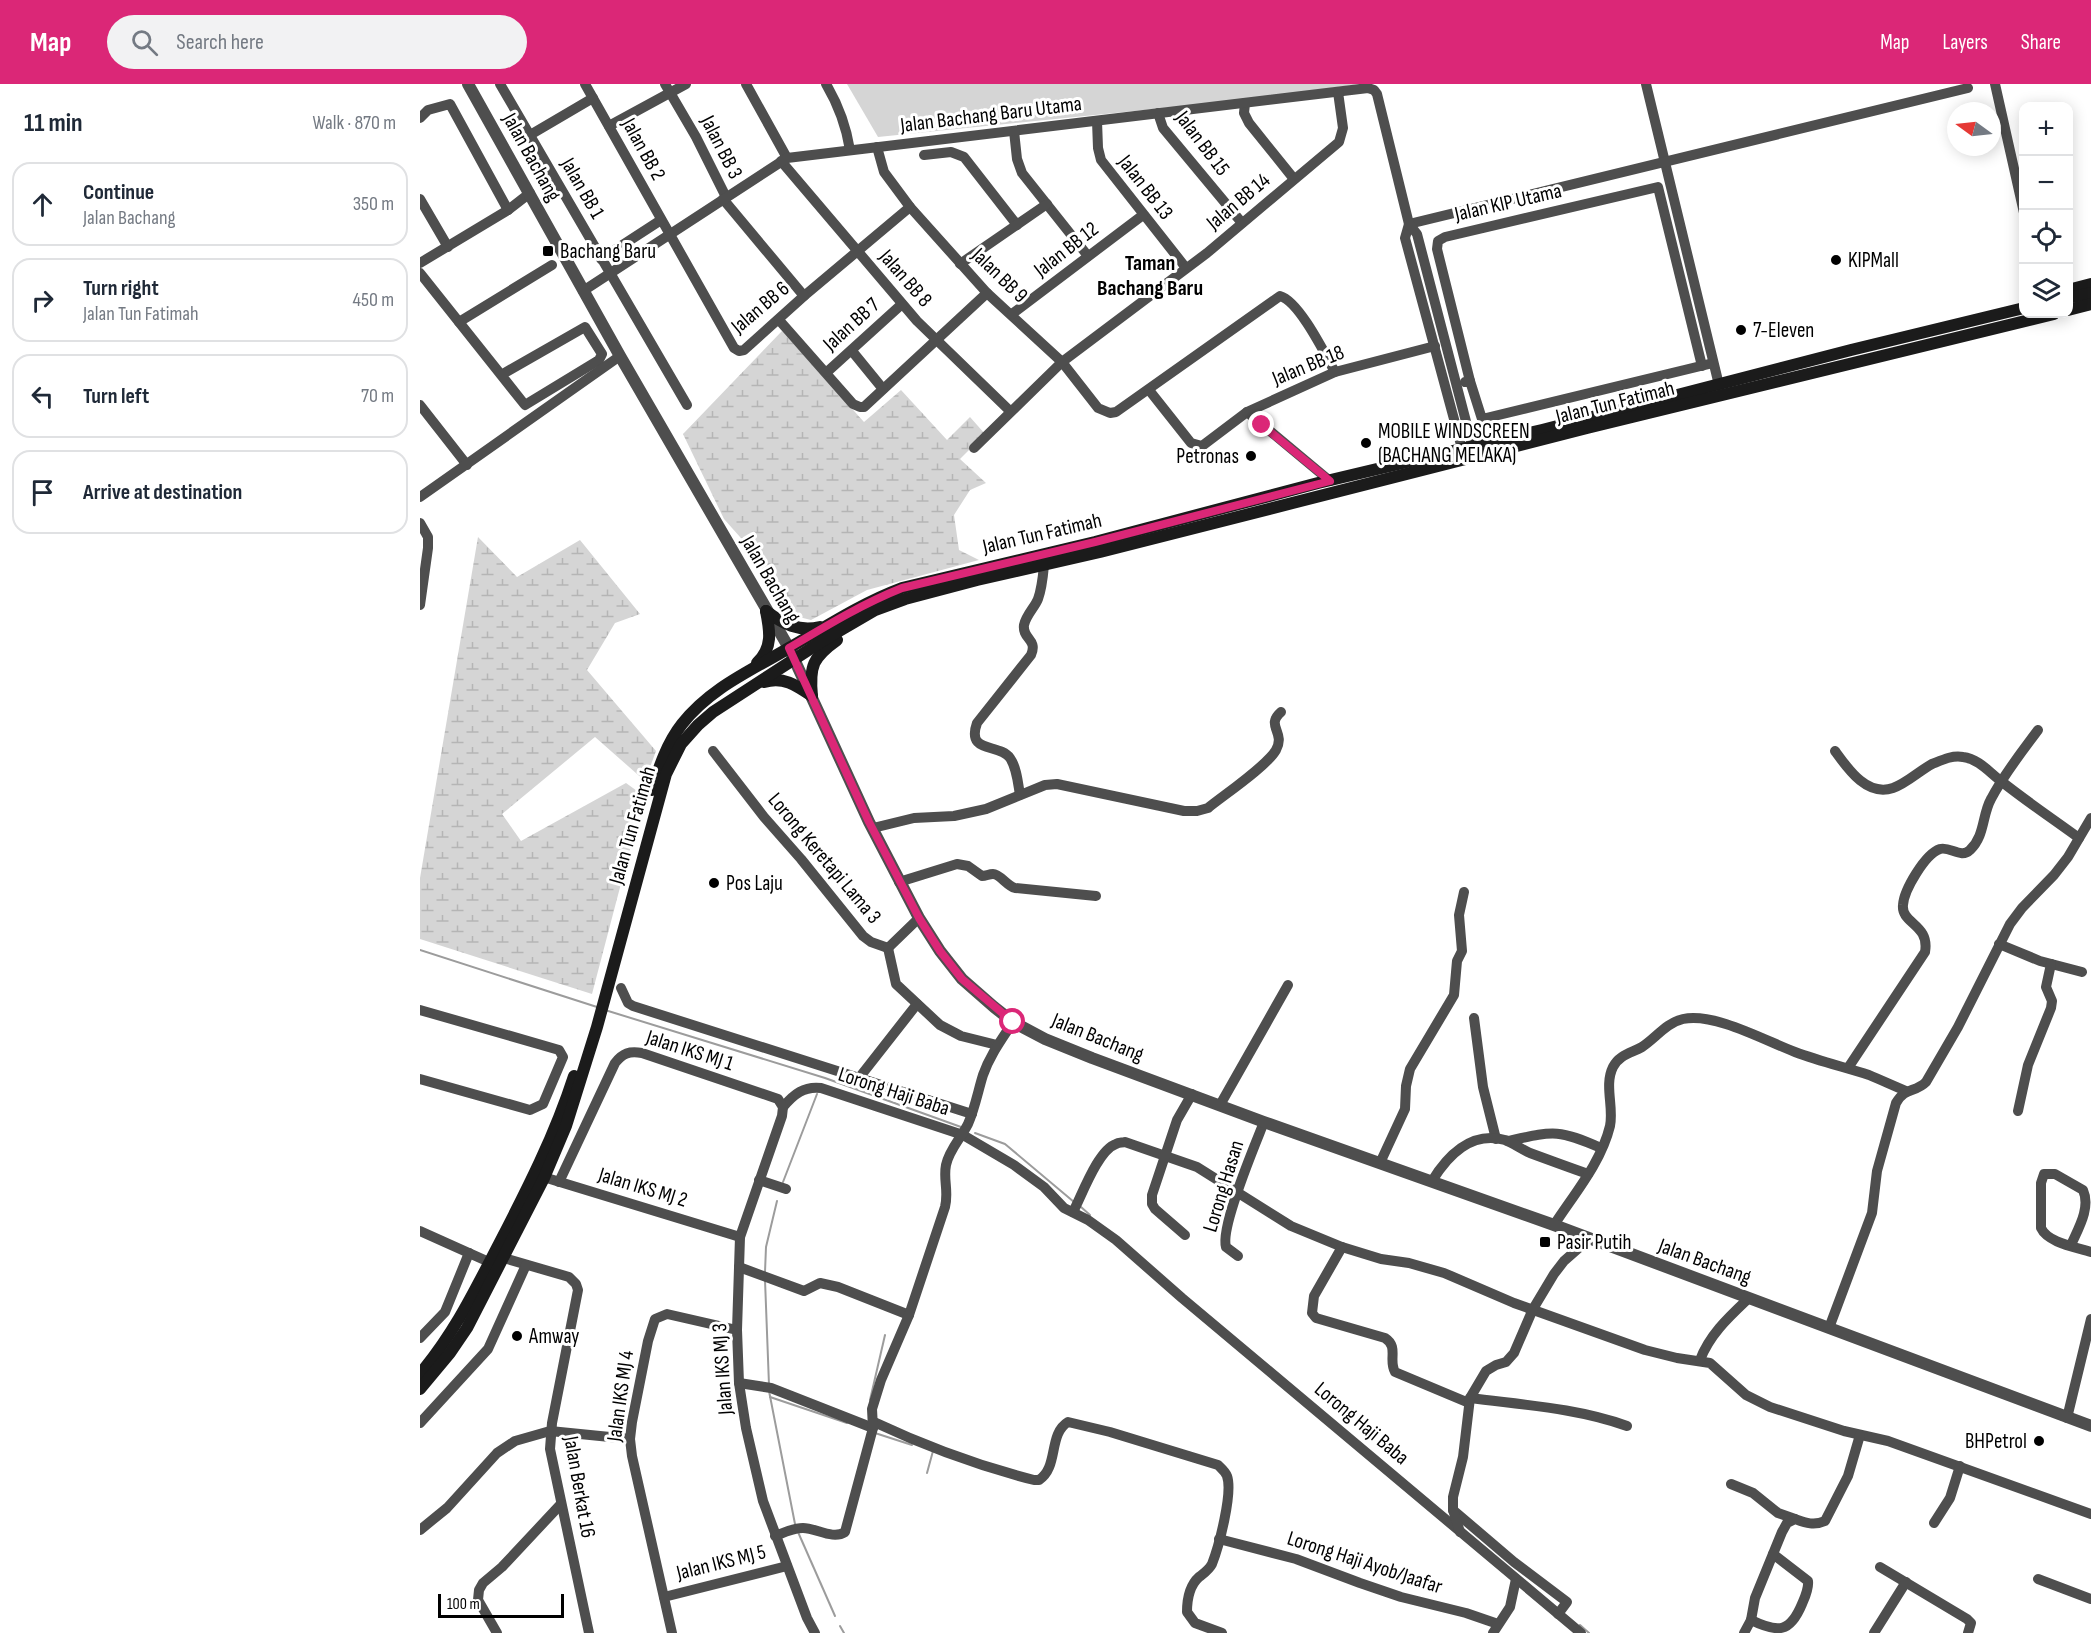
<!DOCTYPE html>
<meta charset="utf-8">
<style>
body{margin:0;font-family:"Sofia Sans Condensed",sans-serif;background:#f2f2f3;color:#1f2937}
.controls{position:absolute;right:18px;top:18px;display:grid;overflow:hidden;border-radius:12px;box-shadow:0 3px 15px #0003}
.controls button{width:54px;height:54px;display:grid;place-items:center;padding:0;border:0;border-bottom:2px solid #e0e1e3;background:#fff;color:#1f2937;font:30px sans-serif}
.compass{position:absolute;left:1527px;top:18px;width:54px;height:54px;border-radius:50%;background:#fff;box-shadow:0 3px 15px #0003;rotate:285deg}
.scale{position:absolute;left:18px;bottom:15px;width:126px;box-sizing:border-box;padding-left:6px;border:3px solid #000;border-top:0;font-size:16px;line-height:21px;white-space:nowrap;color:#000;-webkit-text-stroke:4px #fff;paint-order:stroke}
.stop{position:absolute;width:18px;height:18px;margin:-14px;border:4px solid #db2777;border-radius:50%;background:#fff}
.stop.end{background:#db2777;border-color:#fff;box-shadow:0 2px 6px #0008}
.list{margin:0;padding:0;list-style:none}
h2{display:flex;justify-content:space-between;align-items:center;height:78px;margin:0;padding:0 24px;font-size:26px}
h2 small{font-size:20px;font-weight:400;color:#747a83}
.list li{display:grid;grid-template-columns:39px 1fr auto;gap:18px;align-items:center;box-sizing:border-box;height:84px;margin:0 12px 12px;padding:0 12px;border:2px solid #e0e1e3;border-radius:18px}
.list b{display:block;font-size:22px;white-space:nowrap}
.list p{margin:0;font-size:20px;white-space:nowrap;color:#747a83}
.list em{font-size:20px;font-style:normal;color:#747a83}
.icon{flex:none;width:33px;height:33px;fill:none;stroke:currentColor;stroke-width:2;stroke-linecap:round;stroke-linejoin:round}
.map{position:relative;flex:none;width:1671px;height:1549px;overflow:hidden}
header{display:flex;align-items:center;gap:36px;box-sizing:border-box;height:84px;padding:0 30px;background:#db2777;color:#fff}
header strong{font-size:28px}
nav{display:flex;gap:33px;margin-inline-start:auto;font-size:21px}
.search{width:420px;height:54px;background:#f2f2f3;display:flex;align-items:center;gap:15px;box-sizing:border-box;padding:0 21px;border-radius:33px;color:#747a83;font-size:22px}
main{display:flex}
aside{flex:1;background:#fff}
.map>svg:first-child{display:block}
.green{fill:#d5d5d5}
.wetland{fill:url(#wetland-marsh)}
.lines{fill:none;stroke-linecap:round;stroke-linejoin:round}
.stream{stroke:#9c9c9c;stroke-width:2}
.minor{stroke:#4e4e4e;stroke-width:10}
.tertiary{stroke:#4e4e4e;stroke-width:12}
.secondary{stroke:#1b1b1b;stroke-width:12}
.route{stroke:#db2777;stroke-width:8}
.poi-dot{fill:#000;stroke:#fff;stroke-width:2}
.labels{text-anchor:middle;stroke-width:6;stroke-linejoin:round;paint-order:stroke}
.street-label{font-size:21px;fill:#000;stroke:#fff}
.poi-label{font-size:21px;fill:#000;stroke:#fff;text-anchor:start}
.neighbourhood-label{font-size:22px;font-weight:bold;fill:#000;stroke:#fff}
</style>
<header>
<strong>Map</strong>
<div class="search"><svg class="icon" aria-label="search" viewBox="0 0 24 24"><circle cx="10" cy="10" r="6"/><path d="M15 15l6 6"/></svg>Search here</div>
<nav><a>Map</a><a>Layers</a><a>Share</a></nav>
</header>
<main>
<aside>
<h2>11 min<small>Walk · 870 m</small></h2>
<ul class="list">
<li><svg class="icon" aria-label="ahead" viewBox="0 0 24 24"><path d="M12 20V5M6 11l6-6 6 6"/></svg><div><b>Continue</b><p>Jalan Bachang</p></div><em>350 m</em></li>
<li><svg class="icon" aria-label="right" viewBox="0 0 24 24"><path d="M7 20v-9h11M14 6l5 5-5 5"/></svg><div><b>Turn right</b><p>Jalan Tun Fatimah</p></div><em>450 m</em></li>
<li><svg class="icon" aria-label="left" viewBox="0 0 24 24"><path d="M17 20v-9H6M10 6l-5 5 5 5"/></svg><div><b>Turn left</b></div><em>70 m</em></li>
<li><svg class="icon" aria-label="arrive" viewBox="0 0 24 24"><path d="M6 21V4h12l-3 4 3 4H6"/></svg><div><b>Arrive at destination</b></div></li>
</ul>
</aside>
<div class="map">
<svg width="1671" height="1549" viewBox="0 0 1671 1549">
<defs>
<pattern id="wetland-marsh" width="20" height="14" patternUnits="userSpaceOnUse" patternTransform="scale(1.5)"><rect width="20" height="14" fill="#d5d5d5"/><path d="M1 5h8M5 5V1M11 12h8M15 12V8" fill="none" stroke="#b5b5b5"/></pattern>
</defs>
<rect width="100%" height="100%" fill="#fff"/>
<path class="green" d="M427,0H940L813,17L458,53Z"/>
<g class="wetland">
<path d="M362,247L444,338L481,306L527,356L550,333L565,350L540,375L566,399L550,406L534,431L539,466L559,476L447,506L391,536L375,532L320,453L304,435L263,350Z"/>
<path d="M58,453L97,493L160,456L220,530L195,539L167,586L236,667L225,697L175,653L82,730L101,757L206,699L224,712L172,910L0,855V794Z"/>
</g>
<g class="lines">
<g class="stream">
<path d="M0,866L177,923"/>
<path d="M185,926L405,994L541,1043"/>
<path d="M555,1049L585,1060L654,1118"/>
<path d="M363,1098L397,1010"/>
<path d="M661,1123L670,1131"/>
<path d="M345,1188L346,1163L357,1117"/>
<path d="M345,1196L349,1301"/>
<path d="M349,1307L375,1440"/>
<path d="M350,1313L427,1339"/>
<path d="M450,1316L465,1251"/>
<path d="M455,1349L492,1361"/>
<path d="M507,1389L513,1367"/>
<path d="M378,1448L415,1532"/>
<path d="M1160,1541L1169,1549"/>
<path d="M420,1542L424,1549"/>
</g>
<g class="minor">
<path d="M80,0L267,321"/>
<path d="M165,0L314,264L319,267L324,266L384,212L490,123"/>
<path d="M245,0L276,53L306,113"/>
<path d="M326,0L367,74"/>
<path d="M406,0C419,22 426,41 430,66"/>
<path d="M1226,0L1299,301"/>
<path d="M1575,0L1604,129"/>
<path d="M825,19L824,29L829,39L874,95"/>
<path d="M738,29L743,44L822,139"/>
<path d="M0,34L8,26L30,20L88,126"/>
<path d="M677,37L678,64L681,76L766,184"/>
<path d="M189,42L266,0"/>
<path d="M594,47L597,75L602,89L668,172"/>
<path d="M110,51L173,14"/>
<path d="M457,63L464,88L490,123L567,209L642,278L678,324L690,329L696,328L860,212C879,217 905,270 915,288"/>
<path d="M504,71L531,68L544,73L597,141"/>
<path d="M361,77L497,237L590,327"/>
<path d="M0,115L28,163"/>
<path d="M303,115L384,212"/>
<path d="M989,140L1548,4"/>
<path d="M989,140L985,154L1044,372"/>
<path d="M181,175L241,136"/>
<path d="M0,179L88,126L110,109"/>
<path d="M540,180L627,120"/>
<path d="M0,189C35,233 70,277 105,321L179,276L182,270L165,243L81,291"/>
<path d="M163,207L367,74L948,4L954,6L957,10L989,140L997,150L1054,368"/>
<path d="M592,230L723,131"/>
<path d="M359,236L433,320L440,323H444L567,209"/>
<path d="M39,238L132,181"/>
<path d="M432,267L463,305"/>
<path d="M407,288L482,220"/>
<path d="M1050,297L1017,165L1018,157L1025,153L1238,103L1282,282"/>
<path d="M1045,298L1050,297L1062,335L1289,280"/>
<path d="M729,306L771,359L782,362L827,328L915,288L1015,262"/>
<path d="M0,321L47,381"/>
<path d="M827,328L910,397"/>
<path d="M554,364L642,278L787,169L919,58L923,44L918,8"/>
<path d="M0,413L200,272"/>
<path d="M0,439L8,453V464L0,521"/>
<path d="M293,667L344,733L381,775L443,852L451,858L468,864L499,834"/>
<path d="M1415,667C1428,685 1447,713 1473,704C1487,699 1499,687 1512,680C1522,676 1532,671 1543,673C1559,675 1569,688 1581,697C1606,717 1633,735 1659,754"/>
<path d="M600,711C598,700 597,684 590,674C579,659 546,670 557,639L611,571C618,555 602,555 604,541C606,531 615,523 618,515C622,504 623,492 624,481"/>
<path d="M453,744L494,734L534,732L566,725L625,701L637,700L764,727H777L788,724C804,711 847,682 856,666C866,648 845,642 861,628"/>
<path d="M479,798L537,780L548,782L562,792C566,792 569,790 573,790C580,790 587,802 595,804L676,812"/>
<path d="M1579,860L1620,877L1662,888"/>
<path d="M468,864L476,900L520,941L541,952L577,961"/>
<path d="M201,904L208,919L213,922L552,1030"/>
<path d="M0,926L139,966L143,973L123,1020L110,1026L0,995"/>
<path d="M1054,934L1063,1003L1076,1055"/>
<path d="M1428,984L1505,868C1510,840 1481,840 1483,821C1484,806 1505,770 1520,765C1530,762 1541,775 1550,766C1565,752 1562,731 1571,715C1584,690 1601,669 1618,646"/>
<path d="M439,994L497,920"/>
<path d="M800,1021L868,901"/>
<path d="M363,1023C374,1010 384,1002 401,1004L543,1051L594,1081L624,1103L644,1124L668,1136L696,1156L762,1214L1161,1549"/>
<path d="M1598,1027L1608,981L1631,924L1632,917L1626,903L1631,880"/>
<path d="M1088,1057C1134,1047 1138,1045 1181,1064"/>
<path d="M960,1079L985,1025L986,1002L990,985L1034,911L1037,877L1042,867L1039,831L1044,808"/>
<path d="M117,1091L320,1153"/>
<path d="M339,1096L366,1105"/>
<path d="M1012,1097C1028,1071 1051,1047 1085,1056C1093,1059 1101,1065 1110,1069C1129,1076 1148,1083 1168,1090"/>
<path d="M139,1098L195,979C203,969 209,967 222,969L358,1015L363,1023L362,1032L320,1153L317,1246L319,1299L326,1344L343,1417L387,1534L395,1549"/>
<path d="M653,1128C662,1111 678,1066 696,1060C699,1058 702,1059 705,1058L777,1083L871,1142L922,1163L961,1175L989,1179L1024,1189L1094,1219L1225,1266L1257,1274L1290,1279L1326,1311L1350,1323L1424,1347L1468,1357L1671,1430"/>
<path d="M1134,1141C1154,1110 1181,1079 1190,1042C1194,1023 1184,1001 1193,983C1199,971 1211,969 1222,963C1236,954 1246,939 1263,935C1294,928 1346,957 1375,968C1399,977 1424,983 1449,991C1461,996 1474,1002 1486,1007"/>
<path d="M0,1147L69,1178"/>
<path d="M765,1151L735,1125L732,1120V1111L757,1036L772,1010"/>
<path d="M1651,1161C1658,1145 1671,1124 1663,1106L1635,1090H1624L1621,1099V1144C1628,1159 1656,1163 1671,1168"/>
<path d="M922,1163L894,1212L892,1229L896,1234L965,1254C979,1263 968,1276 975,1288L1049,1319"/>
<path d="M77,1172L149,1193L156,1200L158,1206L132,1339L130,1365L169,1549"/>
<path d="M818,1172L806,1163C800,1143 835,1061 844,1038"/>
<path d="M319,1183L384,1207L400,1199L418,1203L489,1231"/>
<path d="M1409,1244L1452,1129L1457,1087L1476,1019C1485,1003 1495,1009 1506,998L1538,943L1590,840L1602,824L1634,791L1648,773L1671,734"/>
<path d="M0,1254L25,1228L49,1169"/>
<path d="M1280,1276C1290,1250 1309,1233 1329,1214"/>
<path d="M319,1299L351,1304L453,1344"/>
<path d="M1050,1314C1103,1321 1157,1324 1207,1342"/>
<path d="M1647,1334L1671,1235"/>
<path d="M454,1338C505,1362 559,1382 614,1396H619C639,1383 628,1350 648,1338L690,1348L798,1381C802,1385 805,1387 807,1392C813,1409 799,1462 792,1480C789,1486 784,1489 779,1493C769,1502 767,1515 767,1528L775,1539L802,1549"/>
<path d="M0,1339L68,1265L106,1181"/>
<path d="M1311,1400L1333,1409L1358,1429L1375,1435"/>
<path d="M1033,1426L1094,1478L1147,1518L1138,1530"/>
<path d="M1514,1439L1530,1414L1540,1382"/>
<path d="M0,1446L27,1424L77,1369L95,1357L130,1347L210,1355"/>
<path d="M1040,1448L1033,1426V1413L1043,1373L1050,1314L1066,1287L1076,1281L1086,1278L1094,1269L1113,1225L1134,1190L1144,1177L1169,1155"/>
<path d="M355,1452C365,1448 373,1444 383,1444C396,1444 413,1456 425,1448L453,1344L452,1325L461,1296L489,1231L525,1123C529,1107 523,1096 526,1081C529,1066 541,1054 548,1040C555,1024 558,1007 563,991C570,971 582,955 593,938"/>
<path d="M799,1455L876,1475L940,1499L981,1513L1046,1529L1078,1540"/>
<path d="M1460,1483L1547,1535L1551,1539L1548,1549"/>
<path d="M1618,1495L1671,1515"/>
<path d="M244,1513L367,1482"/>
<path d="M1331,1536C1358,1549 1370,1549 1382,1520C1385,1513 1389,1505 1388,1497L1353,1470"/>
<path d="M77,1549L58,1516L59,1506L63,1499L82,1483L141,1420"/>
<path d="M252,1549L212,1372L210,1355L212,1338L228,1257L235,1235L247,1230L317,1246"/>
<path d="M1073,1549L1090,1523L1096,1495"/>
<path d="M1324,1549L1331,1536L1335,1514L1362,1448L1367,1439L1375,1435C1386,1439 1394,1442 1405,1437L1428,1392L1440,1351"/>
<path d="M1454,1549L1486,1498"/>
</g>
<path class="tertiary" d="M48,0L200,272L369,564L449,738L499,834L520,867L542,895L574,923L593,938L625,955L672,974L844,1038L1134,1141L1671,1342"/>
<g class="secondary">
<path d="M1648,206L1671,200"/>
<path d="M1648,214L1671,209"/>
<path d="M1648,226L1671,220"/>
<path d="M346,527C363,540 379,548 400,543"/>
<path d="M337,579C353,564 350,547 346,527"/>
<path d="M344,598C363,592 376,601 392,612"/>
<path d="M392,612C389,582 393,573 417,556"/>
<path d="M232,706C239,683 247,659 262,640C290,604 332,586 369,564C407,542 442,519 482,504L675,458L898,399L1122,346L1431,266L1604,224"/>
<path d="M0,1290C35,1248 54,1208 79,1160C107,1106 135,1051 154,992"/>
<path d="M0,1305L30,1269L47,1244L124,1094L146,1042L177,943L246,690L261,660L278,641L293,628L407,554L455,526L485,515L557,496L680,468L1167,344L1634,230"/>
</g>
</g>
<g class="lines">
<path class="route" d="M593,938L542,895L520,867L499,834L449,738L369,564C406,542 442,520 482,504L675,458L910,397L842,341"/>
</g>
<g class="poi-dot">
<rect x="122" y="161" width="12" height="12" rx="3"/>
<circle cx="1416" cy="176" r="6"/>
<circle cx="1321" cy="246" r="6"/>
<circle cx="946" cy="359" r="6"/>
<circle cx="831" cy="372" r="6"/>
<circle cx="294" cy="799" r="6"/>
<rect x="1119" y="1152" width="12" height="12" rx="3"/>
<circle cx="97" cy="1252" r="6"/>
<circle cx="1619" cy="1357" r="6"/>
</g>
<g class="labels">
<g class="street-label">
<text transform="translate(571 30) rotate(-7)" y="7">Jalan Bachang Baru Utama</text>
<text transform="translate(783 59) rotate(53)" y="7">Jalan BB 15</text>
<text transform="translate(302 63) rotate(63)" y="7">Jalan BB 3</text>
<text transform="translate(224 65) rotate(61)" y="7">Jalan BB 2</text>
<text transform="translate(112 73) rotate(61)" y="7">Jalan Bachang</text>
<text transform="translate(726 103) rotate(52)" y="7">Jalan BB 13</text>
<text transform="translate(163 104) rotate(60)" y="7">Jalan BB 1</text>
<text transform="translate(818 117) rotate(-40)" y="7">Jalan BB 14</text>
<text transform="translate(1088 118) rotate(-13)" y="7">Jalan KIP Utama</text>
<text transform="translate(646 165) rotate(-38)" y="7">Jalan BB 12</text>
<text transform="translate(580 191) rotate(44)" y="7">Jalan BB 9</text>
<text transform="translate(486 194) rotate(49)" y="7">Jalan BB 8</text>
<text transform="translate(340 223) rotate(-40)" y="7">Jalan BB 6</text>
<text transform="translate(431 240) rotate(-42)" y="7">Jalan BB 7</text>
<text transform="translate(888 281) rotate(-22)" y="7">Jalan BB 18</text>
<text transform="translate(1195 318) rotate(-14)" y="7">Jalan Tun Fatimah</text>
<text transform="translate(622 449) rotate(-13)" y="7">Jalan Tun Fatimah</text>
<text transform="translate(351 495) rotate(60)" y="7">Jalan Bachang</text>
<text transform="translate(212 741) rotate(-74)" y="7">Jalan Tun Fatimah</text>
<text transform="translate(405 774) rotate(50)" y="7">Lorong Keretapi Lama 3</text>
<text transform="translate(678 953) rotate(22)" y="7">Jalan Bachang</text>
<text transform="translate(270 966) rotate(18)" y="7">Jalan IKS MJ 1</text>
<text transform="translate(474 1007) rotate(18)" y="7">Lorong Haji Baba</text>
<text transform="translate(803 1102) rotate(-73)" y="7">Lorong Hasan</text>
<text transform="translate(223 1103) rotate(17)" y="7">Jalan IKS MJ 2</text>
<text transform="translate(1285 1177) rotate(20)" y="7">Jalan Bachang</text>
<text transform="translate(302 1285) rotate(-94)" y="7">Jalan IKS MJ 3</text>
<text transform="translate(200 1312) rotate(-82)" y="7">Jalan IKS MJ 4</text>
<text transform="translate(942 1339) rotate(40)" y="7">Lorong Haji Baba</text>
<text transform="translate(160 1403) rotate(80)" y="7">Jalan Berkat 16</text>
<text transform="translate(301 1478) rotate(-14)" y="7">Jalan IKS MJ 5</text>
<text transform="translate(945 1478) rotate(18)" y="7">Lorong Haji Ayob/Jaafar</text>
</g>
<g class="poi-label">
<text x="140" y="174">Bachang Baru</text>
<text x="1428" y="183">KIPMall</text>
<text x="1333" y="253">7-Eleven</text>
<text x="958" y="354">MOBILE WINDSCREEN<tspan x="958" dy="24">(BACHANG MELAKA)</tspan></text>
<text x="819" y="379" text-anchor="end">Petronas</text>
<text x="306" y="806">Pos Laju</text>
<text x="1137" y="1165">Pasir Putih</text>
<text x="109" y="1259">Amway</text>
<text x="1607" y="1364" text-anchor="end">BHPetrol</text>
</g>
<g class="neighbourhood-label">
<text x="730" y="186">Taman<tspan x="730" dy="25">Bachang Baru</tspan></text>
</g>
</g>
</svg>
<div class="controls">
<button>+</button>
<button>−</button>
<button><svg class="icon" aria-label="locate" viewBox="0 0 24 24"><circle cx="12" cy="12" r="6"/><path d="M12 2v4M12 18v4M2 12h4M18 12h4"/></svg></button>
<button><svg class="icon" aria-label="layers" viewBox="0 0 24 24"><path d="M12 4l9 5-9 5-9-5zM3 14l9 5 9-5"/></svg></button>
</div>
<svg class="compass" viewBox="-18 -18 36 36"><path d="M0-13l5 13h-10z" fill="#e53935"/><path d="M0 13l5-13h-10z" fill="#747a83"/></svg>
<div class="scale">100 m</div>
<div class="stop" style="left:593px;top:938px"></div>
<div class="stop end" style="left:842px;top:341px"></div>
</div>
</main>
